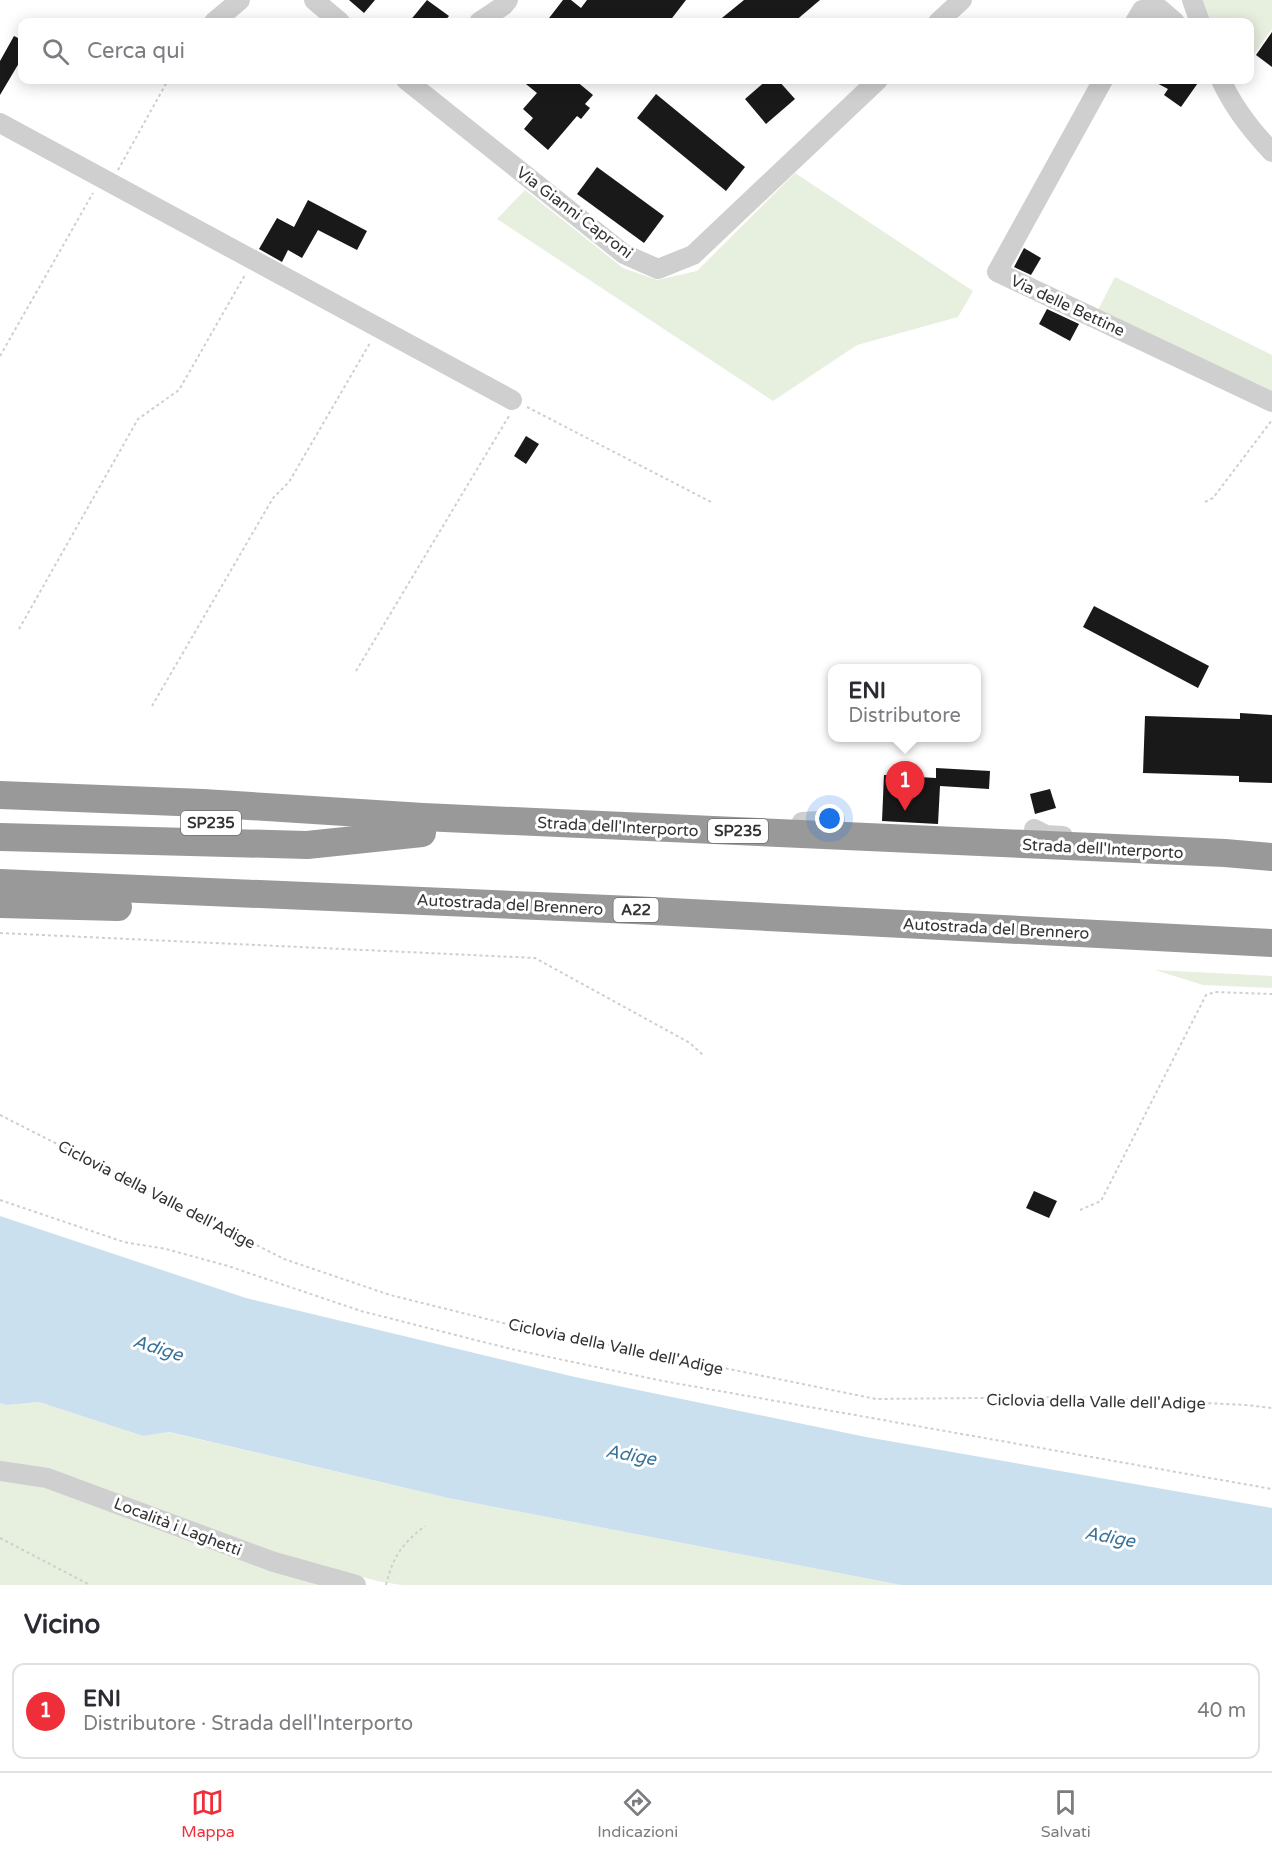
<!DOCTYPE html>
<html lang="it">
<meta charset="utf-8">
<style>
body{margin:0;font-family:"Varela Round",sans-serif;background:#f7f7f7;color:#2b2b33}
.you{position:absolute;left:830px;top:819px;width:21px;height:21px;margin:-15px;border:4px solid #fff;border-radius:50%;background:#1a73e8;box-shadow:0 0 0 9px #1a73e833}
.badge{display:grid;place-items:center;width:39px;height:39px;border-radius:50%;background:#ee2e39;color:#fff;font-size:20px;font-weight:700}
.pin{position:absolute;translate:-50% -50px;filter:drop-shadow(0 2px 3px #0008)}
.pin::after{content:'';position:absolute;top:32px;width:21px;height:18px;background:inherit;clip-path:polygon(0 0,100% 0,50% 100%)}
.popup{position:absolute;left:828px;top:664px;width:153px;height:78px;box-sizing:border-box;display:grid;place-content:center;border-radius:12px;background:#fff;filter:drop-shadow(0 2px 4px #0005);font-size:20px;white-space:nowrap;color:#7c7c81}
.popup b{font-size:22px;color:#2b2b33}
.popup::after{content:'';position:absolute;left:50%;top:100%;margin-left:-12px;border:12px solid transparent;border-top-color:#fff}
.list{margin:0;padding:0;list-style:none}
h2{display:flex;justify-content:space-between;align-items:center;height:78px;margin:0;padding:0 24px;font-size:26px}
h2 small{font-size:20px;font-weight:400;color:#7c7c81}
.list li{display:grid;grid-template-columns:39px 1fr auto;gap:18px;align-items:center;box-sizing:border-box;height:96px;margin:0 12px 12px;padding:0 12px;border:2px solid #e1e1e2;border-radius:12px}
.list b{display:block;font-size:22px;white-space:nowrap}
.list p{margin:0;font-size:20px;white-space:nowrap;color:#7c7c81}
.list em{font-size:20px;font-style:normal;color:#7c7c81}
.icon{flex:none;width:33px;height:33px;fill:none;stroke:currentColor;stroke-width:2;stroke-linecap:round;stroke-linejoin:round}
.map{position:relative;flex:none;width:1272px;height:1585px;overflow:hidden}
.search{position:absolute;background:#fff;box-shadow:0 3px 15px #0003;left:18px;right:18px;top:18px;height:66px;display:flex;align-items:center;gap:15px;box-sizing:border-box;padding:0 21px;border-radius:12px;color:#7c7c81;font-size:22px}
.sheet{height:186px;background:#fff}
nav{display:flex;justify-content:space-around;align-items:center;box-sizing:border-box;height:84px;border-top:2px solid #e1e1e2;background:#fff;font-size:16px;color:#7c7c81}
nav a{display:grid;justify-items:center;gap:3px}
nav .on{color:#ee2e39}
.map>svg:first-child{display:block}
.green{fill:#e7efdf}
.water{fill:#cbe0ef}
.building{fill:#191919}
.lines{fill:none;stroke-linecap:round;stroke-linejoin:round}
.path{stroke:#cfcfcf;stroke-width:2;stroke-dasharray:3 3;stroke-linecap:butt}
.minor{stroke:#cfcfcf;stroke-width:20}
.highway{stroke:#999;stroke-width:28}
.labels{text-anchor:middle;stroke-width:6;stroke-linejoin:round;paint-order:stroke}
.shield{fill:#fff;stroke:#707070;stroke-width:1.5}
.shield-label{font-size:15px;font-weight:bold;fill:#323232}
.street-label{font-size:16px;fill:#323232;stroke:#fff}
.water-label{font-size:18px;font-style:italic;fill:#3a7399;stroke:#fff}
</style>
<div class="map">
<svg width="1272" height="1585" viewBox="0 0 1272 1585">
<rect width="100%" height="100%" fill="#fff"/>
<g class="green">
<path d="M1201,0H1272V29L1250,60V22H1210Z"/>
<path d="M795,173L973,291L958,317L857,345L773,401L497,219L525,190L623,268L657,280L697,271Z"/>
<path d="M1115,277L1272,355V397L1098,310Z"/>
<path d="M1155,970L1272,976V988L1203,985Z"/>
<path d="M39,1402L143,1436L168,1432L448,1498L901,1585H401L377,1581L275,1553L67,1476L0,1464V1403L7,1405Z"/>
<path d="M0,1478L44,1485L330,1585H0Z"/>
</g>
<path class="water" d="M0,1216L246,1298L575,1377L866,1437L1272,1508V1585H901L448,1498L169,1432L143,1436L39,1402L7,1405L0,1403Z"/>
<g class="building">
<path d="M349,0H375L364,13Z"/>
<path d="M427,0L449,16L444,22H409Z"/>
<path d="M563,0H571L581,8L587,0H686L669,22H546Z"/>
<path d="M744,0H820L794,22H717Z"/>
<path d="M1272,32V67L1256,55Z"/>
<path d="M14,36L22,40V65L19,63L0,95V61Z"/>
<path d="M521,80H575L593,95L585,104L590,108L581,119L577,116L548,150L524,129L533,118L523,109L537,93Z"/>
<path d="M767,80H778L795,99L766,124L745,99Z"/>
<path d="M1151,80H1200L1181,107L1164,95L1168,89Z"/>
<path d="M656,94L745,167L726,191L637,118Z"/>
<path d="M597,167L664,216L644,243L577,194Z"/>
<path d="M308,200L367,231L357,250L318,230L302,258L288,250L282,262L259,249L277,218L294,227Z"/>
<path d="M1024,248L1041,258L1031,275L1014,267Z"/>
<path d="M1047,309L1079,324L1070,341L1039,324Z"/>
<path d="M526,436L539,444L526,464L514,456Z"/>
<path d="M1094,606L1209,666L1198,688L1083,627Z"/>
<path d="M1240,713L1272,715V783L1239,782V776L1143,773L1145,716L1240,719Z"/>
<path d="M936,768L990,771L989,789L940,786L938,824L882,821L884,775L936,778Z"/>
<path d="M1050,789L1056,808L1035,814L1030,794Z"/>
<path d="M1034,1191L1057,1201L1049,1218L1026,1208Z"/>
</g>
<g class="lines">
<g class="path">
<path d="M118,170L168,80"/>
<path d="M0,356L93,193"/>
<path d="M527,407L711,502"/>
<path d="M1205,502L1213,498L1272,420"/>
<path d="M19,629L138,419L179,390L245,275"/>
<path d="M356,671L509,416"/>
<path d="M152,706L273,498L289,482L370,343"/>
<path d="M0,933L535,958L690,1043L704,1056"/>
<path d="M0,1115L284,1259L390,1295L503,1323L876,1399L1084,1397L1246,1405L1272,1408"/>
<path d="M0,1200L124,1242L166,1249L228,1266L361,1311L511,1349L663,1381L1272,1489"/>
<path d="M1080,1210L1101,1201L1206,995L1215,992L1272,994"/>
<path d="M0,1538L90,1585"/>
<path d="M386,1585C393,1556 402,1544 425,1526"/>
</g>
<g class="minor">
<path d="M314,0L340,22"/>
<path d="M1192,0L1200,22"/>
<path d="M214,22L240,0"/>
<path d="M479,22L503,6L508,0"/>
<path d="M938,22L962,0"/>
<path d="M1135,22L1142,10L1160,9L1175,22"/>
<path d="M406,80L624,254L658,269L693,255L878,80"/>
<path d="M1103,80L997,272L1272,402"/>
<path d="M1221,80C1233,107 1252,131 1272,152"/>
<path d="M0,123L512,400"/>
<path d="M802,822L835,820"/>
<path d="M1034,829L1046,835L1063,836"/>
<path d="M0,1471L47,1478L274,1562L356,1585"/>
</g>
<g class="highway">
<path d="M0,795L203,803L423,817L1225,853L1272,857"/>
<path d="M0,837L307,845L422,833"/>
<path d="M0,883L633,910L1272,943"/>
<path d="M0,904L118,907"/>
</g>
</g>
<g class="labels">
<g class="shield">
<rect x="181" y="811" width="60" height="24" rx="4.5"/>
<rect x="708" y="819" width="60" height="24" rx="4.5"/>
<rect x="613.5" y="898" width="45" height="24" rx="4.5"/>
</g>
<g class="shield-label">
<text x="211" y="828">SP235</text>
<text x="738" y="836">SP235</text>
<text x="636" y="915">A22</text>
</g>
<g class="street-label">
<text transform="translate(575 212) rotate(37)" y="6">Via Gianni Caproni</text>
<text transform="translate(1068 305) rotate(25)" y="6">Via delle Bettine</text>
<text transform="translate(618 826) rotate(3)" y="6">Strada dell'Interporto</text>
<text transform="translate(1103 848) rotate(3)" y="6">Strada dell'Interporto</text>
<text transform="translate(510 904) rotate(3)" y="6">Autostrada del Brennero</text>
<text transform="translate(996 928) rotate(3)" y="6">Autostrada del Brennero</text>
<text transform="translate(157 1194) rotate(27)" y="6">Ciclovia della Valle dell'Adige</text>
<text transform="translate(616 1346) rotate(12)" y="6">Ciclovia della Valle dell'Adige</text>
<text transform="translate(1096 1401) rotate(1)" y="6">Ciclovia della Valle dell'Adige</text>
<text transform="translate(178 1526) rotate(21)" y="6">Località i Laghetti</text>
</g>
<g class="water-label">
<text transform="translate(158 1348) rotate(17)" y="6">Adige</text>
<text transform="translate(631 1455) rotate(10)" y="6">Adige</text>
<text transform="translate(1110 1537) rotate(10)" y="6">Adige</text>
</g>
</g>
</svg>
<div class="you"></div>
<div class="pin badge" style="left:905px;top:811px">1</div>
<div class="popup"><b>ENI</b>Distributore</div>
<div class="search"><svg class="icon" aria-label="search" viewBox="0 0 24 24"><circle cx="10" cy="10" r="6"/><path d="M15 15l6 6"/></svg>Cerca qui</div>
</div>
<section class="sheet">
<h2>Vicino<small></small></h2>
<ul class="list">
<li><span class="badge">1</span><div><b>ENI</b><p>Distributore · Strada dell'Interporto</p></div><em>40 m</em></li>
</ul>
</section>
<nav>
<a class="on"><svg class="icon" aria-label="map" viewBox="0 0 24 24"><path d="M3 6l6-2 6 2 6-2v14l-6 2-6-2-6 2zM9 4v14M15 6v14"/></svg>Mappa</a>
<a><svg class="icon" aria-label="directions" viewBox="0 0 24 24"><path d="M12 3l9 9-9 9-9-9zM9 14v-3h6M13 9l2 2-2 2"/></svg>Indicazioni</a>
<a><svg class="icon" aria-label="saved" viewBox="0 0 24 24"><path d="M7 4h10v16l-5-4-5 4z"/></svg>Salvati</a>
</nav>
